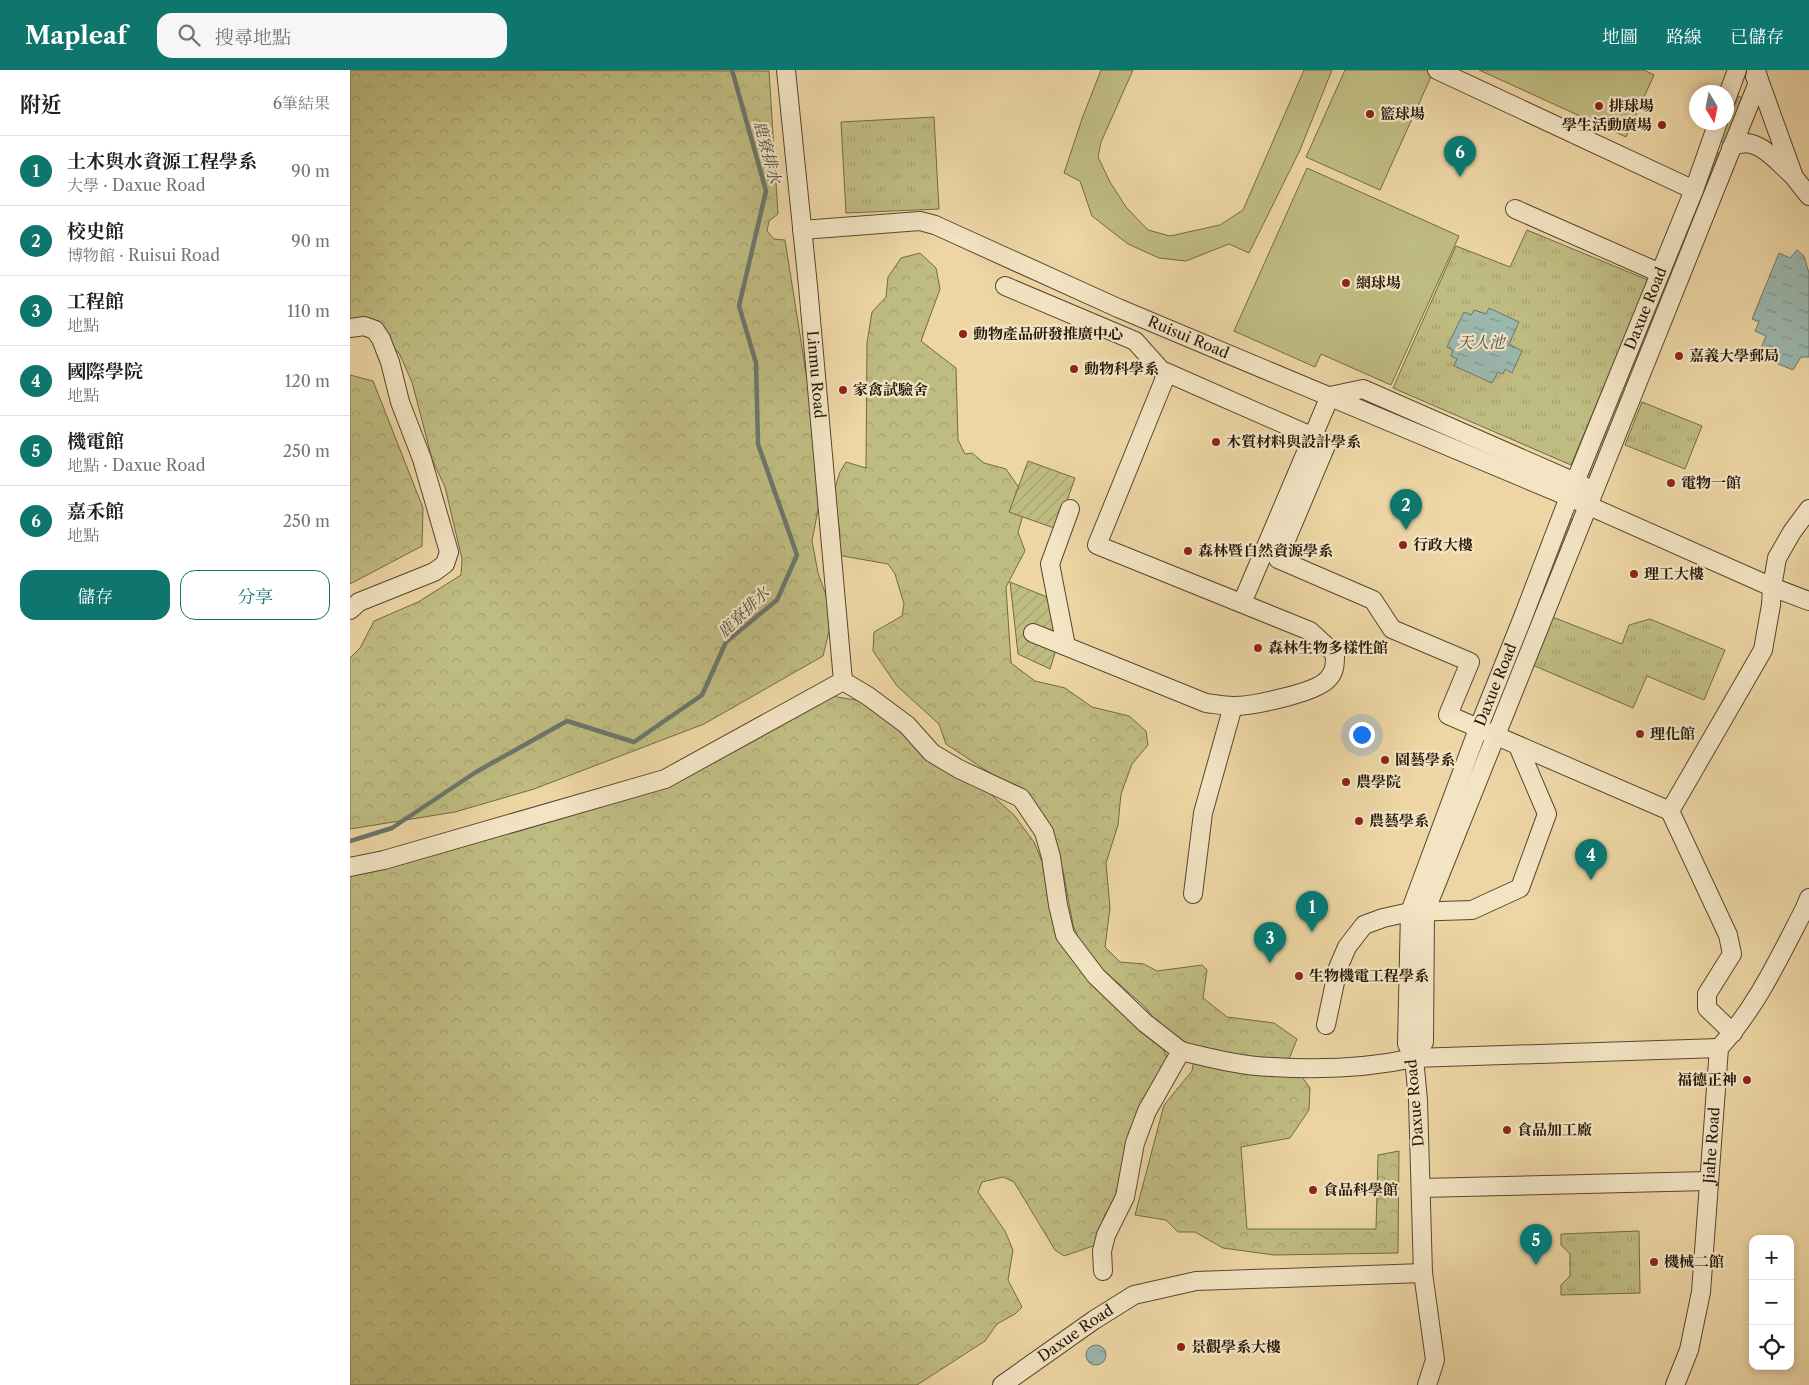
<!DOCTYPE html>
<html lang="zh-TW">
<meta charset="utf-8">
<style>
body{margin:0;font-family:"Libre Caslon Text","Noto Serif TC",serif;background:#f6f6f6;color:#202124}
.controls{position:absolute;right:15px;bottom:15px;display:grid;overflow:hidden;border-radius:10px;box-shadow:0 2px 8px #0003}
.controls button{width:45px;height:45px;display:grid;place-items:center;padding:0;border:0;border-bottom:1px solid #e0e0e0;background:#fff;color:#202124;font:25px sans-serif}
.compass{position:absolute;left:1339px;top:15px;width:45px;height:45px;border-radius:50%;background:#fff;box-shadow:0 2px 8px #0003;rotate:170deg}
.you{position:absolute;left:1011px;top:664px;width:18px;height:18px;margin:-12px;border:4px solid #fff;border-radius:50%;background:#1a73e8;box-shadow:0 0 0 8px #1a73e833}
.badge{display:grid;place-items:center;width:32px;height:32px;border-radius:50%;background:#0f766e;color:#fff;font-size:16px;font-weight:700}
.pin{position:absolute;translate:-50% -41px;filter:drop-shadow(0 1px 2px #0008)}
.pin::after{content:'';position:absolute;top:26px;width:18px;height:15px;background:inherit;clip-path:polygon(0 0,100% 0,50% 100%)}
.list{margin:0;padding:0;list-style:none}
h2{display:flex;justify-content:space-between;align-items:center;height:65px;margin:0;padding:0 20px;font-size:21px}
h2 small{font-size:16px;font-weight:400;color:#757577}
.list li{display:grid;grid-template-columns:32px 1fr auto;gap:15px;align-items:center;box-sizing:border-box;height:70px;padding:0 20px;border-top:1px solid #e0e0e0}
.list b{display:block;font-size:19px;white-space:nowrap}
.list p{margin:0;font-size:16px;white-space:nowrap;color:#757577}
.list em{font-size:16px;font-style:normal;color:#757577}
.actions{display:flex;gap:10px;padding:15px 20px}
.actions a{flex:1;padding:11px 0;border:1px solid #0f766e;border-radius:15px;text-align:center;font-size:18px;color:#0f766e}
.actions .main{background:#0f766e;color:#fff}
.icon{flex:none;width:28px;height:28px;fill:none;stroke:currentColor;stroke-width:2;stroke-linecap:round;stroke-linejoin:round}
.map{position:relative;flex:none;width:1459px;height:1315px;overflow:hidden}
header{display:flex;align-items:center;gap:30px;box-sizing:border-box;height:70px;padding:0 25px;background:#0f766e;color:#fff}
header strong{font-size:24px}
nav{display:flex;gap:28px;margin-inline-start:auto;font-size:18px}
.search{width:350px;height:45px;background:#f6f6f6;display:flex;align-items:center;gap:12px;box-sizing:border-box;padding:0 18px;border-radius:15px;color:#757577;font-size:19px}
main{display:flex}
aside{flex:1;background:#fff}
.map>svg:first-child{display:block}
.grass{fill:url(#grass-tufts);stroke:#716a45}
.forest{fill:url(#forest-crowns);stroke:#716a45}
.garden{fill:url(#garden-furrows);stroke:#716a45}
.pitch{fill:#bfbc81;stroke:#716a45}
.water{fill:url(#water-ripples);stroke:#6b776c}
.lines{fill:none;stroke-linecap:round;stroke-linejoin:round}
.stream{stroke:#6b776c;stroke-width:4.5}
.minor-casing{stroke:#564730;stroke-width:20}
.minor{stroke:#f3e4c4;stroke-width:18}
.poi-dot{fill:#8f2418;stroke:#f3e4c4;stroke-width:2}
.labels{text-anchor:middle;stroke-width:4.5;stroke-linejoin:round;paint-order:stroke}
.poi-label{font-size:15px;font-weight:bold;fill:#231709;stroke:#f3e4c4;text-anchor:start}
.street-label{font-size:15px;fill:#231709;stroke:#f3e4c4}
.water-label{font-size:16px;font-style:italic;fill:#4d4f43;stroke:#f3e4c4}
</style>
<header>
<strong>Mapleaf</strong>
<div class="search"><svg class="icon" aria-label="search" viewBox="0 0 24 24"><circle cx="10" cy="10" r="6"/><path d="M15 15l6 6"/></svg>搜尋地點</div>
<nav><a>地圖</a><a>路線</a><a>已儲存</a></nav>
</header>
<main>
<aside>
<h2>附近<small>6筆結果</small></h2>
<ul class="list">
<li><span class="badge">1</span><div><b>土木與水資源工程學系</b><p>大學 · Daxue Road</p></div><em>90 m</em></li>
<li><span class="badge">2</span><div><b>校史館</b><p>博物館 · Ruisui Road</p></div><em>90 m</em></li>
<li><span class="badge">3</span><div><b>工程館</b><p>地點</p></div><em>110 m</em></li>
<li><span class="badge">4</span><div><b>國際學院</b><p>地點</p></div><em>120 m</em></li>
<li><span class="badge">5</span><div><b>機電館</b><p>地點 · Daxue Road</p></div><em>250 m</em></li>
<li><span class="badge">6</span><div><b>嘉禾館</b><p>地點</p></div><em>250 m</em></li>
</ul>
<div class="actions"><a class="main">儲存</a><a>分享</a></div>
</aside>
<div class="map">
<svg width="1459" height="1315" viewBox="0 0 1459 1315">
<defs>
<pattern id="grass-tufts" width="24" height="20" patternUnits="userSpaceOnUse" patternTransform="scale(1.25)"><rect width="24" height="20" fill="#bfbc81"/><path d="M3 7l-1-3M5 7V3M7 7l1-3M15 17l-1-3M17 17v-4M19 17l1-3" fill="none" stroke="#a4a16e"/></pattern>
<pattern id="forest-crowns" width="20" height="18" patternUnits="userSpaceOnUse" patternTransform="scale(1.25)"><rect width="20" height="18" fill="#bfbc81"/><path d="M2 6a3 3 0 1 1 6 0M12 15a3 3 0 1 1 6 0" fill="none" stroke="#a4a16e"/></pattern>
<pattern id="garden-furrows" width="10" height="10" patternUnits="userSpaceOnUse" patternTransform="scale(1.25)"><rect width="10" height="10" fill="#bfbc81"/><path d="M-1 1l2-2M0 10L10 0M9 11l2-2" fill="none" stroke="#a4a16e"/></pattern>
<pattern id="water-ripples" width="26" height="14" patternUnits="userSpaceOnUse" patternTransform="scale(1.25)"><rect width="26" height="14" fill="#9bb7ae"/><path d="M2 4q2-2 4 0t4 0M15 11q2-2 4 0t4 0" fill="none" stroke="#7e948c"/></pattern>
</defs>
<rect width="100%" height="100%" fill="#edd6a4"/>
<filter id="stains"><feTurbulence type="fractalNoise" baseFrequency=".004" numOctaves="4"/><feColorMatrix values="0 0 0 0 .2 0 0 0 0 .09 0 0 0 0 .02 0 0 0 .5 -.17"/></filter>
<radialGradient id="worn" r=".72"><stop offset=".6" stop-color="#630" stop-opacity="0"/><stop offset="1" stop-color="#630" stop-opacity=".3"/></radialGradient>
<g class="grass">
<path d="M1388,26L1393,28L1375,73L1370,71Z"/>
<path d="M584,47L589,139L496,143L491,52Z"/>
<path d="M1365,81L1369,83L1330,186L1325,184Z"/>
<path d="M1177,160L1298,210L1221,395L1043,318L1106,176L1160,197Z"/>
<path d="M1313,216L1318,218L1242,406L1237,404Z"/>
<path d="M1292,332L1352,356L1335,399L1275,375Z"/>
<path d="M1220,449L1224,451L1190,536L1185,534Z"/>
<path d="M1192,543L1272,574L1279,555L1300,549L1375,580L1354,630L1297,606L1283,638L1173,591Z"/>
<path d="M1169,575L1174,577L1147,643L1142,641Z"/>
<path d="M1289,1161L1290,1223L1211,1225V1215L1220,1206V1184L1211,1175V1164Z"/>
</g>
<g class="forest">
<path d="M0,0L419,1L428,144L419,151L417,161L424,169L435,170L463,347L470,429L462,471L468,503L483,545L473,586L354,654L184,719L105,742L0,759V588L10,578L24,551L68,532L111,505L112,489L95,417L82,389L62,312L49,283L26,263L0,259Z"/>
<path d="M570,183L586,198L590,219L571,271L606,298L608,370L615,384L622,383L634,393L656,399L672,422L675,438L668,462L675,481L656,517L661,593L685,611L715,618L742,637L779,646L796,661L798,675L782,694L771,724L768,755L756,793L760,838L755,877L770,892L794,894L807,901L852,895L857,900L853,928L877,947L924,953L947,969L939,989L960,1018L959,1040L940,1068L891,1077L897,1159H1026L1028,1085L1049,1081L1048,1183L924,1185L873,1178L845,1162H828L816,1150L785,1145L814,1035L842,1001L845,981L812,958L794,936L735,884L723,855L713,801L701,768L652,711L596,674L589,654L547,616L523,581L524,562L552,546L554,534L545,504L538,494L487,485L490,464L484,421L490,402L496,392L516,398L517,273L522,242L536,227L538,207L551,188Z"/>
<path d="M0,305L23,311L73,438L72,476L0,514Z"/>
<path d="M478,618L487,627L542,636L664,745L684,772L703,818L713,865L812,976L820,995L777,1121L755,1144L746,1175L714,1186L705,1180L664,1112L653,1107L632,1112L628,1122L655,1161L663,1180L658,1210L672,1237L665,1244L647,1254L635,1271L567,1315H0V798L304,716Z"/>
</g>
<g class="garden">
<path d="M678,391L725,408L707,459L659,442Z"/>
<path d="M660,512L702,529L710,567L700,599L668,584Z"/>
</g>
<g class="pitch">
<path d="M751,0H783L751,72L748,87L760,112L776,137L798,160L820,166L870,155L893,140L954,0H982L950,80L899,183L879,174L836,191L809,188L778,174L742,146L730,111L714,103L733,46Z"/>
<path d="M995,0H1084L1030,120L956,87Z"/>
<path d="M1129,0H1294L1304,5L1276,67Z"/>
<path d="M957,98L1109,166L1041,315L971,284L965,297L884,261Z"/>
</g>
<g class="water">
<path d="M1447,180L1454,186L1459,203V287H1451L1443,300L1416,289L1419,281L1411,278L1416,266L1405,261L1409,252L1402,249L1429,183L1440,188Z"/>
<path d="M1139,238L1169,252L1159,274L1172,281L1162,303L1155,299L1153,304L1148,302L1142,313L1104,296L1107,289L1101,286L1103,280L1097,277L1114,242L1121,245L1124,240L1136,244Z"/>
<circle cx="746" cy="1285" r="10"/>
</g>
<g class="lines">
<path class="stream" d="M0,771L42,758L126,702L217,651L284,672L352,625L376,572L427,530L447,485L408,374L406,293L389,236L416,121L382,0"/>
<defs>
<g id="minor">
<path id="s1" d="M436,0L458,216L493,611"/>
<path d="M1087,0L1344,120"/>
<path d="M1405,7L1409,10L1444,107L1459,126"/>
<path d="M1376,30L1387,0"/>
<path d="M1381,78C1403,62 1425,89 1441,104"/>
<path d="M1165,139L1310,203"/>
<path id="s2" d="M452,160L570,151L585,155L768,238L1219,427L1422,517L1459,531"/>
<path d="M655,216L785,271L811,300L977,373L928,489L1023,530L1042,559L1120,592L1098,645L1320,741L1413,580L1421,535L1422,517L1427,488L1442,462L1459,439"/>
<path d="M0,258L14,256L25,260L31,269L40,292L50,332L72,389L99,482L95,494L84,502L9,532L0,540"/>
<path d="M892,533L980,326L1013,319L1234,416"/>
<path d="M683,563L856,633C865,634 874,636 883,636C902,636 966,623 978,609C985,602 985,594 985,584L960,561L747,475L817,303"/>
<path d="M716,576L700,494L720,439"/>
<path d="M493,611L518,626L557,655L582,683L609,699L671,728L694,762L701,787L708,835L715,865L746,906L795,953L831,981L797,1041L785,1073L775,1127L756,1165L752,1181L753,1201"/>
<path d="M1320,741L1378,865L1382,884L1357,924V938L1383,963"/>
<path d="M0,797L34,790L315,709L493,611"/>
<path d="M843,824L853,743L883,636"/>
<path d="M976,955L988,898L997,877L1014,855L1033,848L1060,842L1122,840L1170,818L1197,744L1168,676"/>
<path d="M831,981C860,988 891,996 922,997C969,1000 1018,998 1064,988L1369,978"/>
<path d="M1064,988L1074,972L1075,842L1409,10L1406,0"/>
<path d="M1071,1118L1358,1111"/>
<path id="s3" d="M652,1315L744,1250L784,1225L846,1211L1073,1203"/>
<path id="s4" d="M1077,1315L1085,1290L1073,1203L1068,1030L1064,988L1057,974L1060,842L1128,659L1173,547L1219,427L1344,120L1368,52"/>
<path id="s5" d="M1325,1315L1339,1280L1351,1222L1369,978C1406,938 1429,888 1454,840L1459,828"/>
</g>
</defs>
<use href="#minor" class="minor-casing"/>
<use href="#minor" class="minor"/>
</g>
<g class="poi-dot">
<circle cx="1249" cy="36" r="5"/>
<circle cx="1020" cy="44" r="5"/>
<circle cx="1312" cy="55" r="5"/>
<circle cx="996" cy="213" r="5"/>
<circle cx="613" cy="264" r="5"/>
<circle cx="1329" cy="286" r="5"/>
<circle cx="724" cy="299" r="5"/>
<circle cx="493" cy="320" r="5"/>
<circle cx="866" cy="372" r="5"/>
<circle cx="1321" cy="413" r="5"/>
<circle cx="1053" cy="475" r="5"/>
<circle cx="838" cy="481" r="5"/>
<circle cx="1284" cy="504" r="5"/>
<circle cx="908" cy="578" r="5"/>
<circle cx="1290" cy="664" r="5"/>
<circle cx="1035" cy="690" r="5"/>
<circle cx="996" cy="712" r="5"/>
<circle cx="1009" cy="751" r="5"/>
<circle cx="949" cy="906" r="5"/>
<circle cx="1397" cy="1010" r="5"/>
<circle cx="1157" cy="1060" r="5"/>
<circle cx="963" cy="1120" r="5"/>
<circle cx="1304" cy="1192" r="5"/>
<circle cx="831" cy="1277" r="5"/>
</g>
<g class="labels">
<g class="poi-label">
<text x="1259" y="41">排球場</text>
<text x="1030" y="49">籃球場</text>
<text x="1302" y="60" text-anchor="end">學生活動廣場</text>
<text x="1006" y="218">網球場</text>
<text x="623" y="269">動物產品研發推廣中心</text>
<text x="1339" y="291">嘉義大學郵局</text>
<text x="734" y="304">動物科學系</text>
<text x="503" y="325">家禽試驗舍</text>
<text x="876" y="377">木質材料與設計學系</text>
<text x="1331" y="418">電物一館</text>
<text x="1063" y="480">行政大樓</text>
<text x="848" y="486">森林暨自然資源學系</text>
<text x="1294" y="509">理工大樓</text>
<text x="918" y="583">森林生物多樣性館</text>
<text x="1300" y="669">理化館</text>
<text x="1045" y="695">園藝學系</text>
<text x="1006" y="717">農學院</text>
<text x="1019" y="756">農藝學系</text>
<text x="959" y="911">生物機電工程學系</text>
<text x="1387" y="1015" text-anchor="end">福德正神</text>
<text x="1167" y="1065">食品加工廠</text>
<text x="973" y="1125">食品科學館</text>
<text x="1314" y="1197">機械二館</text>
<text x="841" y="1282">景觀學系大樓</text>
</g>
<g class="street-label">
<text dy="5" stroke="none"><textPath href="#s4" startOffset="1125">Daxue Road</textPath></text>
<text dy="5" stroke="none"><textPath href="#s2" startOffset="411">Ruisui Road</textPath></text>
<text dy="5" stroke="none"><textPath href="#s1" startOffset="306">Linmu Road</textPath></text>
<text dy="5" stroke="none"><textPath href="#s4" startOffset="720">Daxue Road</textPath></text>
<text transform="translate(1065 1033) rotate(-95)" y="5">Daxue Road</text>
<text dy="5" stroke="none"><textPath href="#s5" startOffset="244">Jiahe Road</textPath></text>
<text dy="5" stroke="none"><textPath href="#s3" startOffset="90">Daxue Road</textPath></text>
</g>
<g class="water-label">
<text transform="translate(418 82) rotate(75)" y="6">鹿寮排水</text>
<text x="1131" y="278">天人池</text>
<text transform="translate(393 542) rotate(-44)" y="6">鹿寮排水</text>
</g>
</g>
<rect width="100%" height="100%" filter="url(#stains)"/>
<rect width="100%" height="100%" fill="url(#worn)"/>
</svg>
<div class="controls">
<button>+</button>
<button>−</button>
<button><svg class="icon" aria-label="locate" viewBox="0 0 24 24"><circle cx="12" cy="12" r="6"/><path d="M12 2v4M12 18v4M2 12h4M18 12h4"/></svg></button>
</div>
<svg class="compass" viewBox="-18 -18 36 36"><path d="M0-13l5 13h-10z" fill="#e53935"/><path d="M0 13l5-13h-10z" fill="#757577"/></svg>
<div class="you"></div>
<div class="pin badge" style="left:962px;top:862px">1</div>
<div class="pin badge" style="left:1056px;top:460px">2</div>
<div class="pin badge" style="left:920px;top:893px">3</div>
<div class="pin badge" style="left:1241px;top:810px">4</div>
<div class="pin badge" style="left:1186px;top:1195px">5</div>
<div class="pin badge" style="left:1110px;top:107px">6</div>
</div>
</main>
